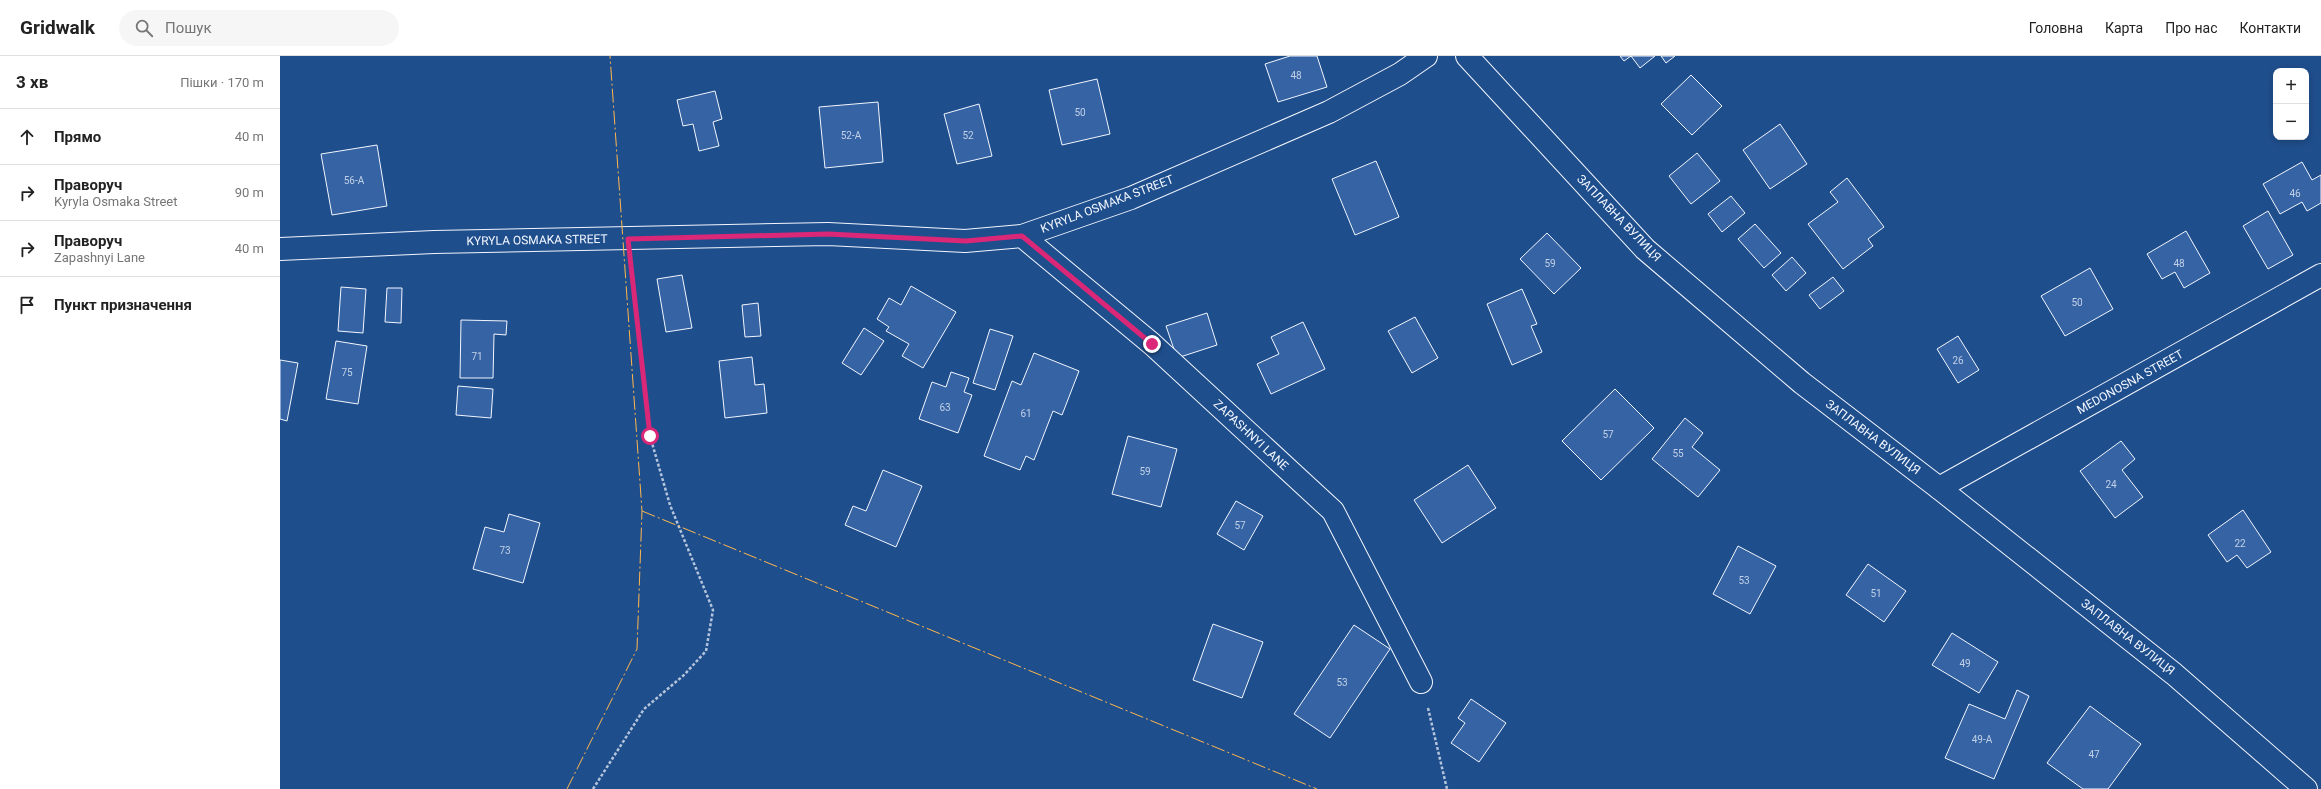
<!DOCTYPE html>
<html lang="uk">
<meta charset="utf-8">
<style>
body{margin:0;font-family:Roboto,sans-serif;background:#f6f6f6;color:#222}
.controls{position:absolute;right:12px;top:12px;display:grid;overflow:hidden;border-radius:8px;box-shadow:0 2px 6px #0003}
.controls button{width:36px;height:36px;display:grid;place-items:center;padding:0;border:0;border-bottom:1px solid #e0e0e0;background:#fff;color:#222;font:20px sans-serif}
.stop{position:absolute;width:12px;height:12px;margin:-9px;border:3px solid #db2777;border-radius:50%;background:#fff}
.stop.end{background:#db2777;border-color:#fff;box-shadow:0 1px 4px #0008}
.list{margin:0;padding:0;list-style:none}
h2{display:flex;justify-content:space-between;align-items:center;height:52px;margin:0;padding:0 16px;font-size:17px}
h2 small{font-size:13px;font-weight:400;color:#767676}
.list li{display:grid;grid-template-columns:26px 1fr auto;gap:12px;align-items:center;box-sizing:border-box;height:56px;padding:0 16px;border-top:1px solid #e0e0e0}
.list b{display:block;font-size:15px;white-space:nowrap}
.list p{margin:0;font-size:13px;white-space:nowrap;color:#767676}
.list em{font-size:13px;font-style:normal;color:#767676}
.icon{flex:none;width:22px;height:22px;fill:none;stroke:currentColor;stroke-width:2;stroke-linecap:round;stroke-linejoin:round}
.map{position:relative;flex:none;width:2041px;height:733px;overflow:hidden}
header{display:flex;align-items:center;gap:24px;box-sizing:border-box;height:56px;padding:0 20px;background:#fff;border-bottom:1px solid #e0e0e0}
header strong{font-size:19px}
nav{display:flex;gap:22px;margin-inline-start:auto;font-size:14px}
.search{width:280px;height:36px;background:#f6f6f6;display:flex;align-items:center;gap:10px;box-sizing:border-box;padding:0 14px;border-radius:22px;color:#767676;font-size:15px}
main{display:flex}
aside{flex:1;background:#fff}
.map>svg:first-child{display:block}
.building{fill:#3563a3;stroke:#f2f6ff}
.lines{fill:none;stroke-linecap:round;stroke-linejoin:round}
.minor-casing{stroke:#f2f6ff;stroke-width:24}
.tertiary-casing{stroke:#f2f6ff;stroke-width:24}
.path{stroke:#b3c4dc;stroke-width:2.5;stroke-dasharray:3 2;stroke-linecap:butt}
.minor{stroke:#1f4e8c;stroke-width:22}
.tertiary{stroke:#1f4e8c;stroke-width:22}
.power{stroke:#ffb74d;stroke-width:1;stroke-dasharray:14 3 2 3;stroke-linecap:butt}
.route{stroke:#db2777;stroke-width:5}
.labels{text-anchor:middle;stroke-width:3;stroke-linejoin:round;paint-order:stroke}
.number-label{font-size:10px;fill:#c3d1e8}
.street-label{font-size:12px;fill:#f2f6ff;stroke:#1f4e8c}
</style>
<header>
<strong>Gridwalk</strong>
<div class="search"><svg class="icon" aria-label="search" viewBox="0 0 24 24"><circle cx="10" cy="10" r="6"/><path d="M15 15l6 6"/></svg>Пошук</div>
<nav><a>Головна</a><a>Карта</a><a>Про нас</a><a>Контакти</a></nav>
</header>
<main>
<aside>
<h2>3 хв<small>Пішки · 170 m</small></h2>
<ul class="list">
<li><svg class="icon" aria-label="ahead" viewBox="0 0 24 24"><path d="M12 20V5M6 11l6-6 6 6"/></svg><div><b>Прямо</b></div><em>40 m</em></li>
<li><svg class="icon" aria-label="right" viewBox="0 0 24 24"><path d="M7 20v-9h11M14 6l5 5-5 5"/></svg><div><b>Праворуч</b><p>Kyryla Osmaka Street</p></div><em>90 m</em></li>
<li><svg class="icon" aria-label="right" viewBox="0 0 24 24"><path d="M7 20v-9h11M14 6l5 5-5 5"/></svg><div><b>Праворуч</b><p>Zapashnyi Lane</p></div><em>40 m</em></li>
<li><svg class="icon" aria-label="arrive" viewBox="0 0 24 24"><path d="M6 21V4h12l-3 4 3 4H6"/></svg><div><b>Пункт призначення</b></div></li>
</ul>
</aside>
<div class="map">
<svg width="2041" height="733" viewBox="0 0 2041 733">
<rect width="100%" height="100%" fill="#1f4e8c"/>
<g class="building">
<path d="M1010,0H1037L1047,31L998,46L985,8Z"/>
<path d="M1340,0H1375L1360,12L1351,0L1344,5Z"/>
<path d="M1381,0H1395L1386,7Z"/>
<path d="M1411,19L1442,50L1412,79L1381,48Z"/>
<path d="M817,23L830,78L782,89L769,34Z"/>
<path d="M435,35L442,63L433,66L439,90L419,95L413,68L403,70L397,44Z"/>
<path d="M598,46L603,106L545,112L539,51Z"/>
<path d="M699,48L712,100L677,108L664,58Z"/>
<path d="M1500,68L1527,108L1490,133L1463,94Z"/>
<path d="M97,89L107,150L52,159L41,98Z"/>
<path d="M1417,97L1440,125L1411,148L1389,120Z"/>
<path d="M1096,105L1119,161L1075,179L1052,123Z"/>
<path d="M2022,106L2032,124L2041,119V147L2027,155L2022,146L2000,158L1983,128Z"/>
<path d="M1567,122L1604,171L1588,183L1593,190L1563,213L1528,168L1558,146L1550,136Z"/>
<path d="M1451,140L1465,157L1442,176L1428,158Z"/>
<path d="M1988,155L2013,199L1988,213L1963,170Z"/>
<path d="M1475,168L1501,197L1484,212L1458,183Z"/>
<path d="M1906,175L1930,217L1904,232L1895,216L1882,223L1867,198Z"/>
<path d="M1267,177L1301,212L1274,238L1240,203Z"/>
<path d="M1512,201L1526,217L1506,235L1492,219Z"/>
<path d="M1810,212L1833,253L1785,280L1761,240Z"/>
<path d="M402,219L412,272L386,276L377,223Z"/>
<path d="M1553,221L1564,235L1540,253L1529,239Z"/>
<path d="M631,230L676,256L643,312L622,300L629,288L606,275L609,271L597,263L609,242L621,249Z"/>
<path d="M61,231L86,233L83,277L58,275Z"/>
<path d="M107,232H122L121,267L105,266Z"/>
<path d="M1242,233L1257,268L1251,270L1262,296L1232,309L1207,248Z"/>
<path d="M478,247L481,280L465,281L462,249Z"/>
<path d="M927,257L937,289L897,302L886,270Z"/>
<path d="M1135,261L1158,302L1132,317L1108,275Z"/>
<path d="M181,264L227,265L226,279L214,278L213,322H180Z"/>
<path d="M1023,266L1045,313L991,338L977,308L999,298L991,281Z"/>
<path d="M584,272L604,285L581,319L562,307Z"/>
<path d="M710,273L733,280L715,334L693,327Z"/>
<path d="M1678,280L1699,314L1678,327L1657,293Z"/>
<path d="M56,285L87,290L78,348L46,343Z"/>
<path d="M754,297L799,315L782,359L773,355L754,404L746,400L740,414L704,400L732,325L741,329Z"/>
<path d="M472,301L475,329L484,328L487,357L445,362L439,305Z"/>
<path d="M0,304L18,307L7,365L0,363Z"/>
<path d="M671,316L689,322L684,336L692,339L678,377L639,363L652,326L666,331Z"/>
<path d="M178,330L213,333L211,362L176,359Z"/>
<path d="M1335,333L1374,372L1321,424L1282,385Z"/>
<path d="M1405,362L1423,377L1412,391L1440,414L1418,441L1372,403Z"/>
<path d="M848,380L897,393L881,451L832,438Z"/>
<path d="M1841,385L1855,403L1842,414L1863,441L1835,462L1800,415Z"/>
<path d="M1188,409L1216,452L1162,487L1134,444Z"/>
<path d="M603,414L642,430L616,491L565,469L573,450L586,455Z"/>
<path d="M956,445L983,460L964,494L937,478Z"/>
<path d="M1963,454L1991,496L1967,512L1957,499L1947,506L1928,479Z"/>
<path d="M229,458L260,467L243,527L193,513L205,471L224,476Z"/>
<path d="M1458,490L1496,510L1470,558L1433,538Z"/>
<path d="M1588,508L1626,535L1604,566L1566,539Z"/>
<path d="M933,568L983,586L962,642L913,624Z"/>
<path d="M1074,569L1110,593L1050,682L1014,658Z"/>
<path d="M1672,577L1718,606L1699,637L1652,609Z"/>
<path d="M1737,634L1749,640L1714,723L1665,702L1689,648L1725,663Z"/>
<path d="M1191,643L1226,667L1199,706L1171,687L1185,667L1178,662Z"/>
<path d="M1810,650L1861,688L1828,733H1803L1767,707Z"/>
</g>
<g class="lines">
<defs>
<g id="minor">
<path d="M1187,0L1365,193L1522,327L1659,432L1894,618L2026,733"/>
<path d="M742,180L872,288L1053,455L1141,626"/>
<path d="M1659,432L2041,219"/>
</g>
<path id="tertiary" d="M0,193L154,186L548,178L685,185L742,180L851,142L1049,56L1120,18L1146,0"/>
</defs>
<use href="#minor" class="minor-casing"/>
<use href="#tertiary" class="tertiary-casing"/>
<g class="path">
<path d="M1148,652L1167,733"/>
<path d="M313,733L364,653L404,619L426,595L433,554L390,449L370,380L350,208"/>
</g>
<use href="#minor" class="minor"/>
<use href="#tertiary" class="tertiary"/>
<g class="power">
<path d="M362,455L1037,733"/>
<path d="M287,733L357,593L362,455L330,0"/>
</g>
</g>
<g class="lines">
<path class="route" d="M370,380L348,183L548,178L686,185L742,180L872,288"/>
</g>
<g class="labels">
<g class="number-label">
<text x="1016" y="23">48</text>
<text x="800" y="60">50</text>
<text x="571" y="83">52-А</text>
<text x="688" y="83">52</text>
<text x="74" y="128">56-А</text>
<text x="2015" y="141">46</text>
<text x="1270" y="211">59</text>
<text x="1899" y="211">48</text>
<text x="1797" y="250">50</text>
<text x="197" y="304">71</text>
<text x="1678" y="308">26</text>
<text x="67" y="320">75</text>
<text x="665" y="355">63</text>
<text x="746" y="361">61</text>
<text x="1328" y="382">57</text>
<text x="1398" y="401">55</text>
<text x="865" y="419">59</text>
<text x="1831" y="432">24</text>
<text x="960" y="473">57</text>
<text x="1960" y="491">22</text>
<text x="225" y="498">73</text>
<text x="1464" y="528">53</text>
<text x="1596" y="541">51</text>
<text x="1685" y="611">49</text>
<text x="1062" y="630">53</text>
<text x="1702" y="687">49-А</text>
<text x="1814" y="702">47</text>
</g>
<g class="street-label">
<text transform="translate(827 148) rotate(-21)" y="4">KYRYLA OSMAKA STREET</text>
<text transform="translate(1339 162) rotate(46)" y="4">ЗАПЛАВНА ВУЛИЦЯ</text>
<text transform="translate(257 184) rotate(-1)" y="4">KYRYLA OSMAKA STREET</text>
<text transform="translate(1850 326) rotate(-29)" y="4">MEDONOSNA STREET</text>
<text transform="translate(971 379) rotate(43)" y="4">ZAPASHNYI LANE</text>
<text transform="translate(1593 381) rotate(37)" y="4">ЗАПЛАВНА ВУЛИЦЯ</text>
<text transform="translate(1848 581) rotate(38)" y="4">ЗАПЛАВНА ВУЛИЦЯ</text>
</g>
</g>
</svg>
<div class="controls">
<button>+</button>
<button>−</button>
</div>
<div class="stop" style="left:370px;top:380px"></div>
<div class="stop end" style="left:872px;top:288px"></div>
</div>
</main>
